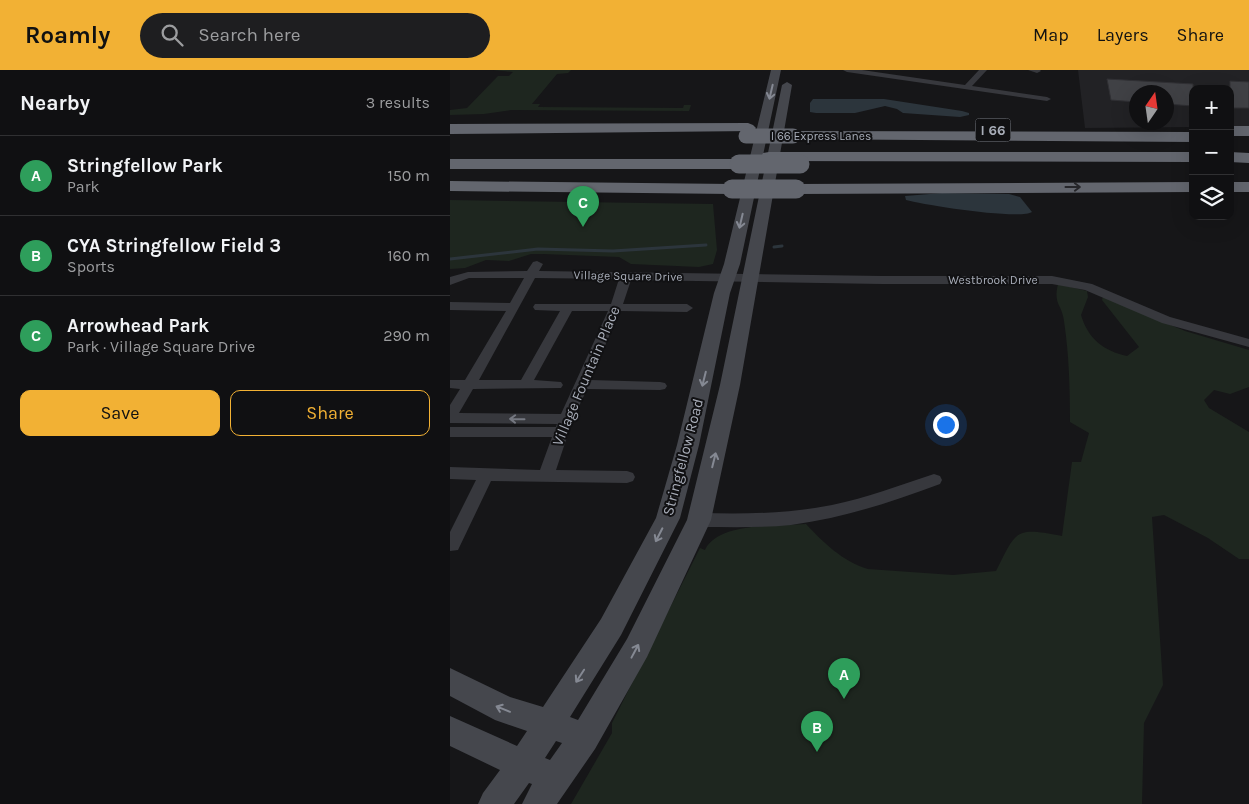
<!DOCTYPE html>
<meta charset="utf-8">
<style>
body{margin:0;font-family:Karla,sans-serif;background:#1e1e20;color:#f1f3f6}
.controls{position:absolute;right:15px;top:15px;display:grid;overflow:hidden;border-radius:10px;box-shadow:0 5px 20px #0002}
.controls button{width:45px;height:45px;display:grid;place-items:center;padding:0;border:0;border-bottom:1px solid #303032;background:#101012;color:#f1f3f6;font:25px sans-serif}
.compass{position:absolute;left:679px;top:15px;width:45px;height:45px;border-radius:50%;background:#101012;box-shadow:0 5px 20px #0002;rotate:13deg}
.you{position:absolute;left:495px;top:354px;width:18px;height:18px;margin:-12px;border:4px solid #fff;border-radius:50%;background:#1a73e8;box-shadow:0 0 0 8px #1a73e833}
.badge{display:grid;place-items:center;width:32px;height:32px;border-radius:50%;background:#f2b134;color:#fff;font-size:16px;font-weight:700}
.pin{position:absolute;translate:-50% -41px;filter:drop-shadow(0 1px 2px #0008)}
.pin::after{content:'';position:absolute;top:26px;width:18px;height:15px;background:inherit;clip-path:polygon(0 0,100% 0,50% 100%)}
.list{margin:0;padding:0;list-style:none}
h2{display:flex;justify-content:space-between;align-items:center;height:65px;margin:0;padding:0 20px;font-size:21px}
h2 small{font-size:16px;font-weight:400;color:#9c9d9f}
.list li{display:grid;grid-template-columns:32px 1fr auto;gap:15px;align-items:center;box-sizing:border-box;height:80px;padding:0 20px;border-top:1px solid #303032}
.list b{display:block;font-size:19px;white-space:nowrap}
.list p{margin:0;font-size:16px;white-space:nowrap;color:#9c9d9f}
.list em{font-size:16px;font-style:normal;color:#9c9d9f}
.actions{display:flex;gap:10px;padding:15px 20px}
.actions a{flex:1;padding:11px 0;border:1px solid #f2b134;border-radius:10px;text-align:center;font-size:18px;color:#f2b134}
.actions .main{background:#f2b134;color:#111}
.icon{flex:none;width:28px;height:28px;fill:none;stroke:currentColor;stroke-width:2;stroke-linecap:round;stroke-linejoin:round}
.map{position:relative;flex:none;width:799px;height:734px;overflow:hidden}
header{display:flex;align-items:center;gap:30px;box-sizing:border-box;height:70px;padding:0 25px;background:#f2b134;color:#111}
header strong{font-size:24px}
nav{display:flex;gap:28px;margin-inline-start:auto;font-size:18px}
.search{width:350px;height:45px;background:#1e1e20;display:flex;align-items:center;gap:12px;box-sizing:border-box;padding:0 18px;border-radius:28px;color:#9c9d9f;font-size:19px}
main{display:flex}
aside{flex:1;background:#101012}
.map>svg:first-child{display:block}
.built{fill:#222225;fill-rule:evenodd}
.green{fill:#1e261f}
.water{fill:#2c353c}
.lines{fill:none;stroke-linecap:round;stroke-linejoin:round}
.stream{stroke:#2c353c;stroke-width:3}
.building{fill:#404145;stroke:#303034}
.street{fill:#37383d;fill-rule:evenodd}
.secondary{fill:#45474d;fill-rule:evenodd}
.highway{fill:#63666e;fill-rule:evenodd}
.highway-bridge-far1{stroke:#63666e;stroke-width:15}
.highway-bridge{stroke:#63666e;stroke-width:19}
.oneway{stroke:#858993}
.oneway2{stroke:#26262a}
.oneway3{stroke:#757881}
.labels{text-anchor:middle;stroke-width:4;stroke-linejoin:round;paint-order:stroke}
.far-street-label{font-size:12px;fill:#a8adb8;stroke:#111113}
.shield{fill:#111113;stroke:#7b7e86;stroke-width:1}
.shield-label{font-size:14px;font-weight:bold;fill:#a8adb8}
.street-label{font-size:15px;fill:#a8adb8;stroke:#111113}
</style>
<header>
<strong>Roamly</strong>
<div class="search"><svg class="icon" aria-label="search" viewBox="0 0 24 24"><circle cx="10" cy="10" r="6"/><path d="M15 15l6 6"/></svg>Search here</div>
<nav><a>Map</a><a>Layers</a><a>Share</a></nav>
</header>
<main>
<aside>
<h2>Nearby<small>3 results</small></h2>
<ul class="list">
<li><span class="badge" style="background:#2e9e5b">A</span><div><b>Stringfellow Park</b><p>Park</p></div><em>150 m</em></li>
<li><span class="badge" style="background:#2e9e5b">B</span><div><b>CYA Stringfellow Field 3</b><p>Sports</p></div><em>160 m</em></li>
<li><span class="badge" style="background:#2e9e5b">C</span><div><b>Arrowhead Park</b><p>Park · Village Square Drive</p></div><em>290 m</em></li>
</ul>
<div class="actions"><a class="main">Save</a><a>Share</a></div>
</aside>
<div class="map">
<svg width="799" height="734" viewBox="0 0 799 734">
<rect width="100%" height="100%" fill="#161618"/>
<path class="built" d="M628,0H799V57H780V19H743V57L635,58ZM686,22H716V52H686Z"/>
<g class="green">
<path d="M43,0H121L118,3L107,4L82,34H90L88,37L233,38L234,35H241L239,41L61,40L34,44L0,45V40L17,38L48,6H59L63,2Z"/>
<path d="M0,130L263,134L267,180L263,194L249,197L181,194L169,187L93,184H81L59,191L36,190L15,198L0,199Z"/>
<path d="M608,214L637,221L638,227L631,245C638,269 654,281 677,286L689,277L652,230L653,227L735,261L799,280V317L780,324L764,320L754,330L759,338L799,362V489H789L758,468L714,445L702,447L713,615L694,653L692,734H121L162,663V653L250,478L255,480C268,452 329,456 356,454C373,472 393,492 418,499L503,505L546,501C567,460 564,457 612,466L622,392H631L639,363L620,352C620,318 619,284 614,251C612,234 603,235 608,214Z"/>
</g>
<g class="water">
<path d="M363,29H434L512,41L519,43V45L510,47L453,43L447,39L435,36L405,43H366L360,42V33Z"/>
<path d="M492,123L559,124L570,127L582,142C569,150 474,135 456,130L455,126Z"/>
</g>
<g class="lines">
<g class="stream">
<path d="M324,177L332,176"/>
<path d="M0,189L88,179L163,181L256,175"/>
</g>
</g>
<g class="building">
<path d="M657,9L743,14V36L716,34V22H686V32L661,30Z"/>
<path d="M780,11L799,12V38H780Z"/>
</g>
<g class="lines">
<g class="street">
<path d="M393,0H412L515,15L529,0H537L522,16L597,27L601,29L597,31L397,2Z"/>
<path d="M578,0H590L591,1L587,3Z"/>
<path d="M87,191L93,194L89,201L432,206H602L642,214L720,247L799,269V277L712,253L635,220L602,214H432L181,210L173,234H237L243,238L237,242L170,241L140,310L210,312L215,313L217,316L215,319L210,320L137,319L123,349L106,400L177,401L183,403L185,407L183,411L177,413L41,411L8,480L0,481V462L26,410L0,409V397L90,400L102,367H0V357H106L107,354L0,353V335L10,319L0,318V310H15L56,241L0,240V232L60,233L74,208H19L0,215V207L18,202L77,201L83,192ZM85,208L169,209L161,234H85L83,237L85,240L110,241L71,310H29ZM122,241H158L111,344L9,343L23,319L111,318L113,315L111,312L84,310Z"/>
<path d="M484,404L490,406L492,410L490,414C442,432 393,448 341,455C311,458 280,457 249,457L243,455L241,450L243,445L249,443C294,444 338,444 382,435C417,428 450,415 484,404Z"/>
</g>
<path class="secondary" d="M321,0H331L290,194L280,223L249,375L230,448L171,565L120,647L128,650L177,569L237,450L270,315L332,15L337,12L342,15L290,315L261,450L197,587L145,679L107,734H72L82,714L79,713L64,734H28L33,723L50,700L0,676V646L67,676L77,661L45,650L0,626V598L60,627L93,637L151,549L206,448L227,375L264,223L274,194ZM106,671L112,673L100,690L95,688Z"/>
<g class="highway">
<path d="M298,53L303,55L306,58L303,61L0,64V54Z"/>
<rect x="780" y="56" width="19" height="10"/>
<path d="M343,61L743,62V72L337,69L335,66L337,63Z"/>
<path d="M319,82H743V92L313,91L311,87L313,83Z"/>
<path d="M780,82L799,83V93L780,92Z"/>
<path d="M0,89H289L295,90L297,94L295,98L289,99H0Z"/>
<path d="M0,111L282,114L288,115L291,119L288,123L282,124L0,121Z"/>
<path d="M743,112V122L346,124L340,123L337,119L340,115L346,114Z"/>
<rect x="780" y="112" width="19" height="10"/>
</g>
<path class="highway-bridge-far1" d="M296,66H343"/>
<g class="highway-bridge">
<path d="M289,94H350"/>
<path d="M282,119H346"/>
</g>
</g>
<defs><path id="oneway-shaft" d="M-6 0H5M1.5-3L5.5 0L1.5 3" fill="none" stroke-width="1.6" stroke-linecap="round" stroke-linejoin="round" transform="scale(1.25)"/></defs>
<g class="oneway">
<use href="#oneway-shaft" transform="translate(321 22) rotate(103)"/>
<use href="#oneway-shaft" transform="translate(291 151) rotate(103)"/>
<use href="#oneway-shaft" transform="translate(254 309) rotate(104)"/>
<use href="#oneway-shaft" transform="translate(264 390) rotate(-76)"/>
<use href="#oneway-shaft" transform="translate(209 465) rotate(117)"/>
<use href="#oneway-shaft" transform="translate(185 581) rotate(-62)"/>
<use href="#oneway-shaft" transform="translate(130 606) rotate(123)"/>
<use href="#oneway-shaft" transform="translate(53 639) rotate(-158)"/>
</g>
<use class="oneway2" href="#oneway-shaft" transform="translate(623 117)"/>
<use class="oneway3" href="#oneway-shaft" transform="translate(67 349) rotate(-179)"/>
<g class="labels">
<g class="far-street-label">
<text x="371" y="70">I 66 Express Lanes</text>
<text transform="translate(178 206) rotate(1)" y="4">Village Square Drive</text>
<text x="543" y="214">Westbrook Drive</text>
</g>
<rect class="shield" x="525.5" y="48.5" width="35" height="23" rx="4"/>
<g class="shield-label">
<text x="543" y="65">I 66</text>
</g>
<g class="street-label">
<text transform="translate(136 306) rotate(-67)" y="5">Village Fountain Place</text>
<text transform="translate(233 387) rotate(-75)" y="5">Stringfellow Road</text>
</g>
</g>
</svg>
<div class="controls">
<button>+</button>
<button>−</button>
<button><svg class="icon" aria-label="layers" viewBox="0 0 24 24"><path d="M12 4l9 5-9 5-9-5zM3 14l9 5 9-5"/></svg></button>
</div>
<svg class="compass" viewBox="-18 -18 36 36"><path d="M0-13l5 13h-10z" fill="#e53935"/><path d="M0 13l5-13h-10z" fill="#9c9d9f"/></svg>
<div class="you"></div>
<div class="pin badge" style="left:394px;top:629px;background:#2e9e5b">A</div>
<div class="pin badge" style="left:367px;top:682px;background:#2e9e5b">B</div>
<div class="pin badge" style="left:133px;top:157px;background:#2e9e5b">C</div>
</div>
</main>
